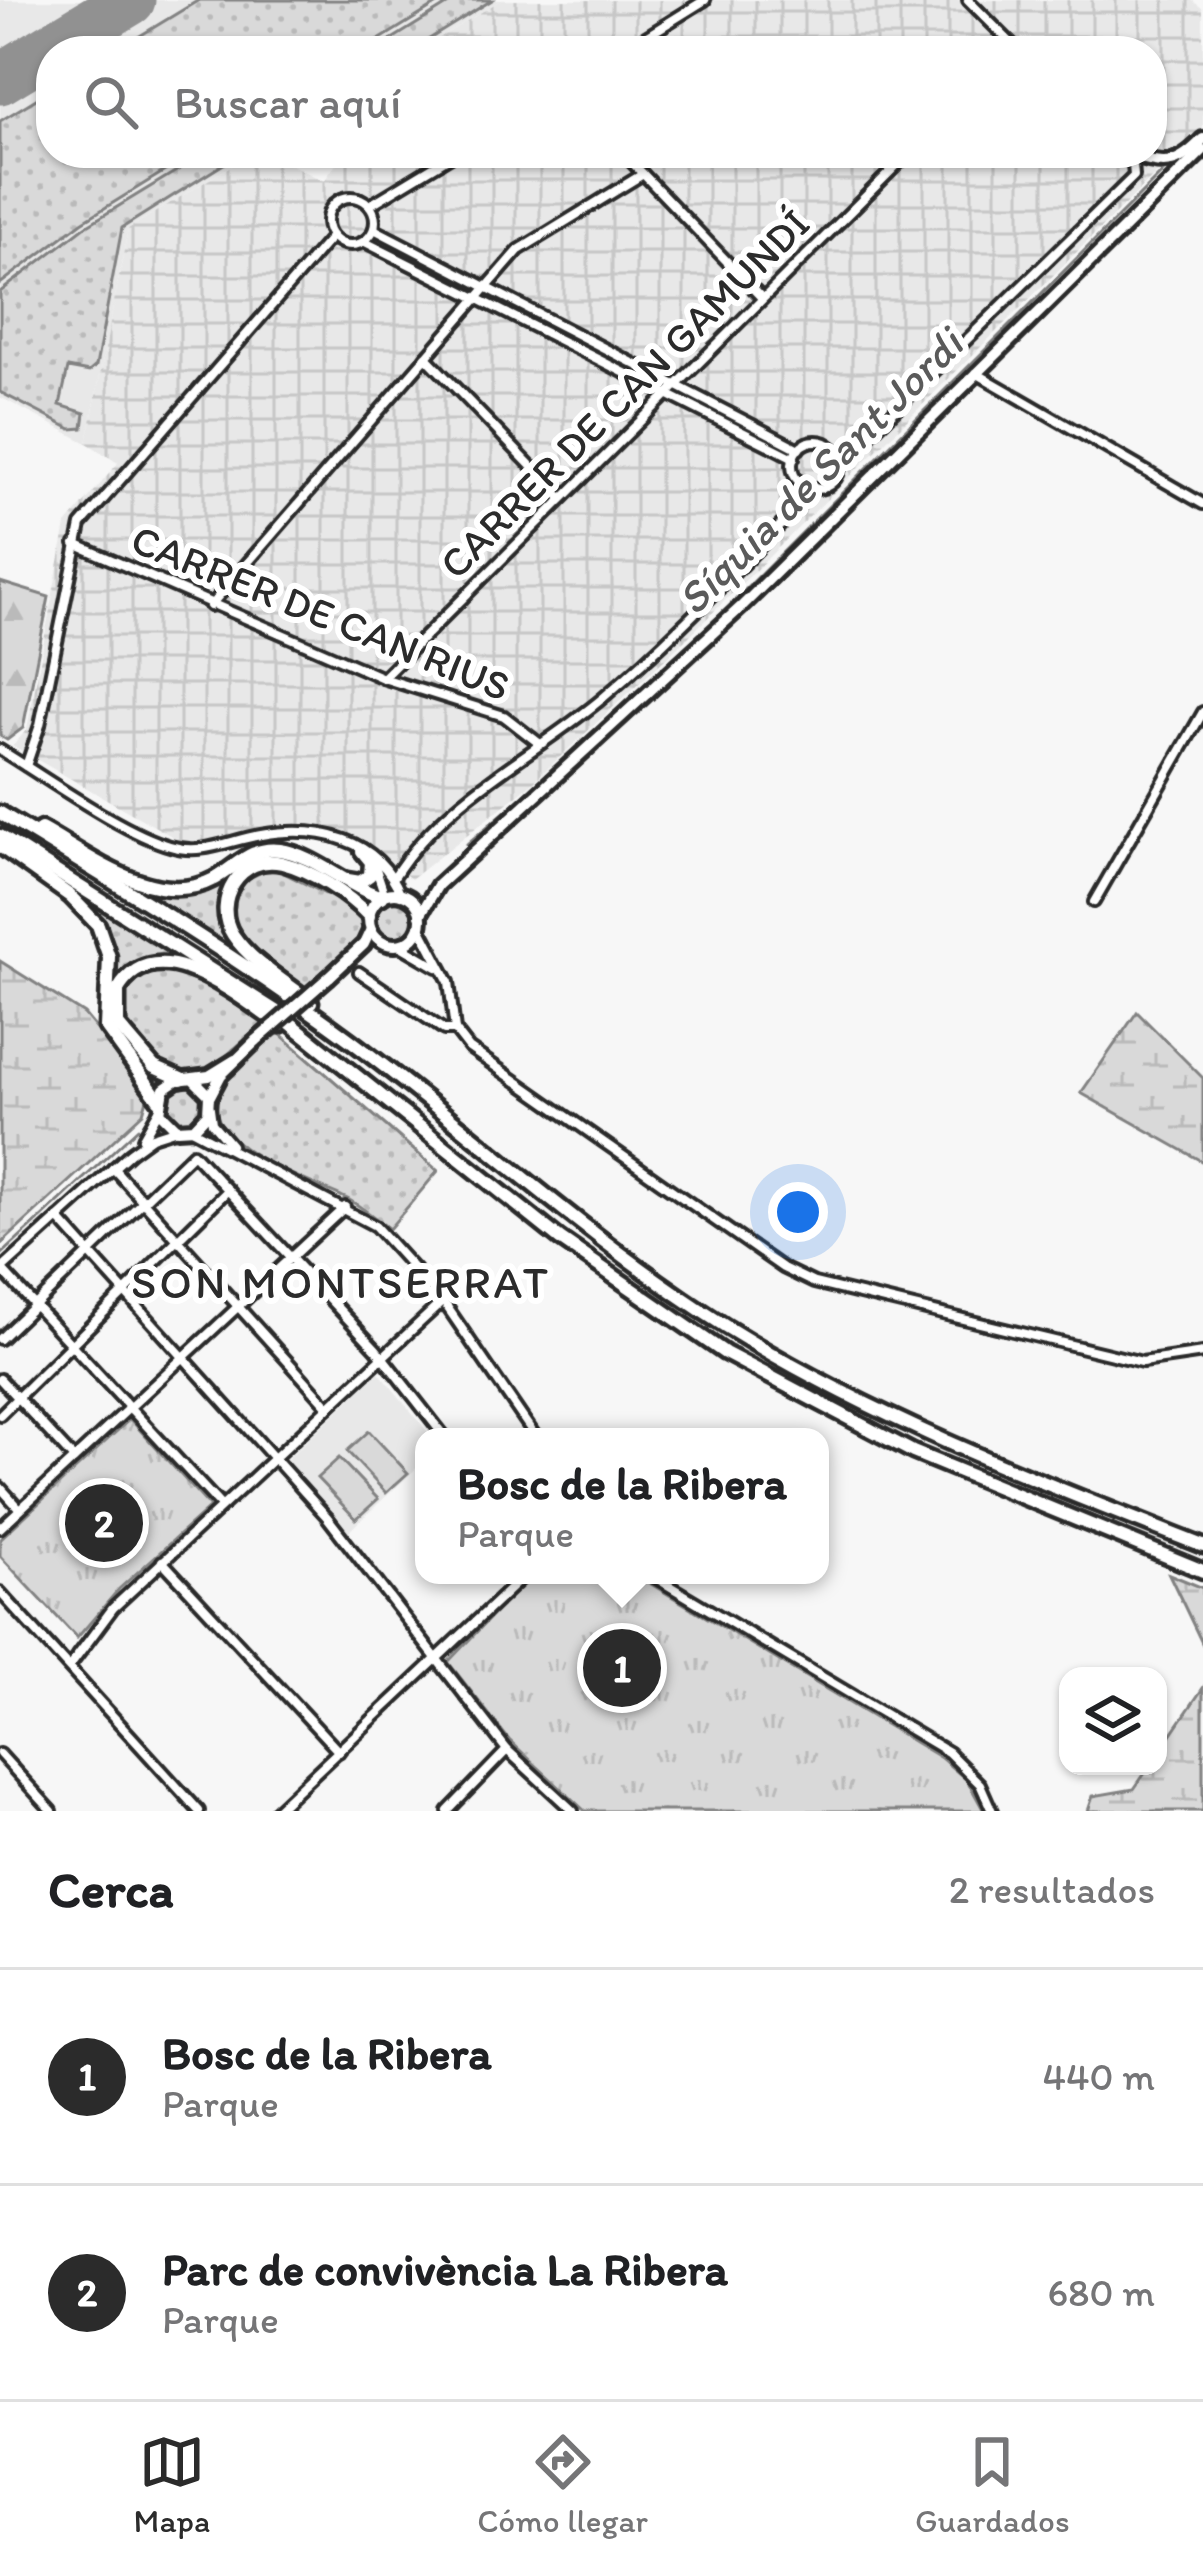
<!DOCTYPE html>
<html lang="es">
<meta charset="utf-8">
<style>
body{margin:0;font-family:Itim,sans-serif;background:#f2f2f2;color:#202124}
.controls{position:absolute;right:36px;bottom:36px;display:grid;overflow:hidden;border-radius:24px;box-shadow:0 3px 9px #0004}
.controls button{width:108px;height:108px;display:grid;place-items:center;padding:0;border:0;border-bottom:3px solid #e0e0e0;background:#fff;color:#202124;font:60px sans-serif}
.you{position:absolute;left:798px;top:1212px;width:42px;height:42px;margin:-30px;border:9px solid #fff;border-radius:50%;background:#1a73e8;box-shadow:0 0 0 18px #1a73e833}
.badge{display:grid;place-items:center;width:78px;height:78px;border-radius:50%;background:#2b2b2b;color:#fff;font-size:39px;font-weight:700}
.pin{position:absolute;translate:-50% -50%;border:6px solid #fff;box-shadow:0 3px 12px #0006}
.popup{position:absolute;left:415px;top:1428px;width:414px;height:156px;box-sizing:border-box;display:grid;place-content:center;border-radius:24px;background:#fff;filter:drop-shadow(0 3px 9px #0005);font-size:39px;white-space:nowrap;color:#757577}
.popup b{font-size:45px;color:#202124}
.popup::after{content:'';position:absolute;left:50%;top:100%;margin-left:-24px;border:24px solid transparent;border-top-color:#fff}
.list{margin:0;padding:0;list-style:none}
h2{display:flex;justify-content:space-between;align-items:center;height:156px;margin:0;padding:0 48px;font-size:51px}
h2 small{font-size:39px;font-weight:400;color:#757577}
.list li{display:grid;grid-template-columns:78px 1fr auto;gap:36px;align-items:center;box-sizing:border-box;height:216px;padding:0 48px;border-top:3px solid #e0e0e0}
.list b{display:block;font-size:45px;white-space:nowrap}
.list p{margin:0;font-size:39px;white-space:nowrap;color:#757577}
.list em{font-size:39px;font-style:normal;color:#757577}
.icon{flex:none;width:66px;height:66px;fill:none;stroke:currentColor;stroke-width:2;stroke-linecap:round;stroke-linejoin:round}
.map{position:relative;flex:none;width:1203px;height:1811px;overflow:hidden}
.search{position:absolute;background:#fff;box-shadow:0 3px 9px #0004;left:36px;right:36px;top:36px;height:132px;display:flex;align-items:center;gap:30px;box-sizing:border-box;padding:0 42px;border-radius:48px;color:#757577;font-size:45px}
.sheet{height:588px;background:#fff}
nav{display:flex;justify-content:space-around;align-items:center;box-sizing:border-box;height:168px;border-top:3px solid #e0e0e0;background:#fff;font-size:33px;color:#757577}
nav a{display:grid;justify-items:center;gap:6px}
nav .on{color:#2b2b2b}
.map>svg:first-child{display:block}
.built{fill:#e8e8e8}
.industrial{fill:url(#industrial-grid)}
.grass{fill:url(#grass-dots);stroke:#828282;stroke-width:3}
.forest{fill:url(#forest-firs);stroke:#828282;stroke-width:3}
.wetland{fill:url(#wetland-marsh);stroke:#828282;stroke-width:3}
.park{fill:url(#park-tufts);stroke:#828282;stroke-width:3}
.garden{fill:#d9d9d9;stroke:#828282;stroke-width:3}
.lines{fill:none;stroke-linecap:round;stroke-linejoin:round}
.stream{stroke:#7b7b7b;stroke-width:3}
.taxiway{stroke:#919191;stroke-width:21}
.runway{stroke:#919191;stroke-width:51}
.minor-casing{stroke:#2b2b2b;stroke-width:16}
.major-casing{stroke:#2b2b2b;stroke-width:20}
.highway-casing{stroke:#2b2b2b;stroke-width:21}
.minor{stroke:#fff;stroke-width:8}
.major{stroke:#fff;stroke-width:10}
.highway{stroke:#fff;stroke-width:12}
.major-bridge-casing{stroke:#2b2b2b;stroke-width:20;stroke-linecap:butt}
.major-bridge{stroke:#fff;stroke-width:10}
.labels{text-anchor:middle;stroke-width:12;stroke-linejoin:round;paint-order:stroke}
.street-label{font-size:42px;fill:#2b2b2b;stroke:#fff}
.water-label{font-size:45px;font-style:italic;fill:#5a5a5a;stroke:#fff}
.neighbourhood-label{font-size:45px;letter-spacing:3px;fill:#2b2b2b;stroke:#fff}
</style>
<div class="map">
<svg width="1203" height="1811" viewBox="0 0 1203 1811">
<defs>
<pattern id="industrial-grid" width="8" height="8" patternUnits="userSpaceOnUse" patternTransform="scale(3)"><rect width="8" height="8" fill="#e8e8e8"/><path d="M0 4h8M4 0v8" fill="none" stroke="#c7c7c7"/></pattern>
<pattern id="grass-dots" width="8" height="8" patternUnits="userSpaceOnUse" patternTransform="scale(3)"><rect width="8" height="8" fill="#d9d9d9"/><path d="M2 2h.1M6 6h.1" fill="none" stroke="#bababa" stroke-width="1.8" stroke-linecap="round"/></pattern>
<pattern id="forest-firs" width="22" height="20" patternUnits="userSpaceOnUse" patternTransform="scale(3)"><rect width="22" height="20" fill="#d9d9d9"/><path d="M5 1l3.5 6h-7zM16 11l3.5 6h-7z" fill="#bababa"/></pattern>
<pattern id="wetland-marsh" width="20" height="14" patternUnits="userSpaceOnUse" patternTransform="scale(3)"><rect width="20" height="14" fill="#d9d9d9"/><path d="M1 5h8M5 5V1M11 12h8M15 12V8" fill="none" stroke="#bababa"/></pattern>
<pattern id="park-tufts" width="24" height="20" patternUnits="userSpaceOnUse" patternTransform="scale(3)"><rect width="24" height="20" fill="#d9d9d9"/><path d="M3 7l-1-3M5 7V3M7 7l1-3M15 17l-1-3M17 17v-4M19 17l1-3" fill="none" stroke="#bababa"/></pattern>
</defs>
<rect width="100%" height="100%" fill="#f7f7f7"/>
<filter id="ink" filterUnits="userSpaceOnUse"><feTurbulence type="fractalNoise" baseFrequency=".00833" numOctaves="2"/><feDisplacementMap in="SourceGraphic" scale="24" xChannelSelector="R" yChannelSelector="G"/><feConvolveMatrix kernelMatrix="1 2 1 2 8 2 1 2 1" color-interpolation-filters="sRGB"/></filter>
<g filter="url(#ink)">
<g class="built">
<path d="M0,0H501L418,51H51V153H252L128,229L87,443L0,397Z"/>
<path d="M379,1372L432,1437H424V1461L348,1532L286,1460Z"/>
</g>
<path class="industrial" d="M501,0H1192L1203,9V127L679,646L530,785L411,879L359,839L328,829L277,825L232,839L182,842L13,746L27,729L66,525L118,463L87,443L128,229L252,153H268L324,181L344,153H1152V51H418Z"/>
<g class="grass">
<path d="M199,0H444L361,51H115Z"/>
<path d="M455,0H492L410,51H373Z"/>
<path d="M51,90V153H194L82,222L0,284V121Z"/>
<path d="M206,153H241L122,228L96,366L89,372L68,368L60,405L85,413L83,428L71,429L0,392V292L86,226Z"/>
<path d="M269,855L298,861L368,898L364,904L297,864L256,859L220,911L262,967L127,881L176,892Z"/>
<path d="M36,867L206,973C193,970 179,957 162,957C79,957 113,1056 168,1078L160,1087C147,1068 122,1052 113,1030C104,1011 112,994 114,974C120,920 74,894 36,867Z"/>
<path d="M272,867L353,908L366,923L359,943L304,989L251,946L232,917L239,883Z"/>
<circle cx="395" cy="921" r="19"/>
<path d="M151,969L180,971L265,1022L210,1070C168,1082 148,1052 123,1023L124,992Z"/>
<path d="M279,1033L438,1171L389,1229C377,1219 364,1209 351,1201C316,1182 195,1146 218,1091C228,1067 259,1049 279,1033Z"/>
<circle cx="184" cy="1104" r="19"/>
</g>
<path class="forest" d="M0,582L49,597L23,728L7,740L0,736Z"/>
<g class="wetland">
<path d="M0,961L84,1014L149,1092L143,1113L0,1245Z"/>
<path d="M1137,1012L1203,1078V1162L1081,1093Z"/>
<path d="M1169,1574L1203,1588V1645Z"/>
<path d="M1203,1688V1811H1088L1093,1796L1134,1789L1150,1766H1158V1754Z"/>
</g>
<g class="park">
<path d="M130,1419L210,1507L119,1589L77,1638L0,1556V1539Z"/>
<path d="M531,1575H636L941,1758L967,1780L984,1811H585L509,1740L448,1662Z"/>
</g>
<g class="garden">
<path d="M369,1431L408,1473L386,1493L347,1451Z"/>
<path d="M339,1458L378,1499L356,1519L317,1478Z"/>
</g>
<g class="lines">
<g class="stream">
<path d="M1183,149L1203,130"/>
<path d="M467,844L577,750L723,612L1169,166"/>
<path d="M0,1256L138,1128"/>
</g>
<path class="taxiway" d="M0,68L29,62"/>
<path class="runway" d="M0,79L130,0"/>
<defs>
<g id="minor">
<path d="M968,0L1019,51"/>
<path d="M623,51L705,0"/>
<path d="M623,153L761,297"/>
<circle cx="351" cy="221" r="24"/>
<path d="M370,205L456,153"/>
<path d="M374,229L799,449"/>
<path d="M365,242L794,458"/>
<path d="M426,357L561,497"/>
<path d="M976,373L1203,504"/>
<circle cx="816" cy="465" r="24"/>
<path d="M840,464L1134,176L1132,154"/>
<path d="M75,544L383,678L504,716L540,744"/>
<path d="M210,606L519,250L643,174"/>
<path d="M383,678L909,153"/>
<path d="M0,750C45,777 122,833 170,846C203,856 229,840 261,835C319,825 378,838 401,895"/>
<path d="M26,766L40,725L81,525L332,236"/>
<path d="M372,857L385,896"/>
<path d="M394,877C444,797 534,756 604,697C678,634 749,560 815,488"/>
<path d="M1094,902L1203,712"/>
<path d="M420,927L449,982L455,1030"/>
<path d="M399,945L437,967"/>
<path d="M359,972L444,1030H455L469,1048L783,1268L814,1283L1142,1362L1203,1353"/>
<path d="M210,1108L212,1123L231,1145"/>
<path d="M191,1129L375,1226L443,1301L536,1437"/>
<path d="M143,1138L159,1110"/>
<path d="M113,1168L329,1407"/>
<path d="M58,1218L327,1517L507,1750L573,1811"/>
<path d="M1,1270L130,1153L152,1137L177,1129"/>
<path d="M2,1270L221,1506"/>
<path d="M0,1339L193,1153L376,1349L445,1437"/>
<path d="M0,1379L74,1459"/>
<path d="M0,1415L228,1190"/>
<path d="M0,1487L19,1508"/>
<path d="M0,1528L345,1207"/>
<path d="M162,1561L339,1752"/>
<path d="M651,1575L948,1752L980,1784L992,1811"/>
<path d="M0,1592L199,1811"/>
<path d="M70,1666L113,1608L443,1301"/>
<path d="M0,1754L52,1811"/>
<path d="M275,1811L525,1575"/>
<path d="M448,1811L507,1750"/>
</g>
<g id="major">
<path d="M1134,156C1167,167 1179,164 1203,139"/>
<circle cx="395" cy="919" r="26"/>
<path d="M420,915L438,885L741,607L1203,150"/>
<path d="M329,977L364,944L371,929"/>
<path d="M194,1080L209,1095L208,1113L194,1128L177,1129L160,1112L164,1089L177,1080L209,1076L235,1060"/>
<path d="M210,1096L221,1075L257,1040"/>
</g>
<g id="highway">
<path d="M0,813C119,885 238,957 350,1040C477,1135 591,1241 725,1326C874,1419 1040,1482 1203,1546"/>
<path d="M41,829C90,856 156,910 214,879C237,866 251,846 280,850C315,855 347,887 382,897"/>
<path d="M0,836L274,1010L560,1239L725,1353L913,1452L1203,1571"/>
<path d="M0,846L70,896L98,925L109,957L106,1027L159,1100"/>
<path d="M348,880L360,882L370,875L371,862L362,851"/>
<path d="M311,1002C286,982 251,962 233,935C211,901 241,853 282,863C311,870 349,895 369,916"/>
<path d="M181,1079L154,1067L118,1025V990C156,926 238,996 280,1025"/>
</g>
</defs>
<use href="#minor" class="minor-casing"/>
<use href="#major" class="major-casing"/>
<use href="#highway" class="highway-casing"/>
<use href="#minor" class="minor"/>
<use href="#major" class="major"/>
<use href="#highway" class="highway"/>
<defs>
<path id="major-bridge" d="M257,1040L329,977"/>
</defs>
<use href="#major-bridge" class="major-bridge-casing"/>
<use href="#major-bridge" class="major-bridge"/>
</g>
</g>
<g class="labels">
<g class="street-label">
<text transform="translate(624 393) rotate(-45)" y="15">CARRER DE CAN GAMUNDÍ</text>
<text transform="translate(321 612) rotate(22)" y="15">CARRER DE CAN RIUS</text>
</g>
<g class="water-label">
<text transform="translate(819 471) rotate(-45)" y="16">Síquia de Sant Jordi</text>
</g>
<g class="neighbourhood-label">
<text x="341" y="1298">SON MONTSERRAT</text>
</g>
</g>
</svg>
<div class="controls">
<button><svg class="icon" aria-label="layers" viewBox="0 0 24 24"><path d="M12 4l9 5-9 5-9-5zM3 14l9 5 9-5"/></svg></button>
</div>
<div class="you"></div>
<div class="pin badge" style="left:622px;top:1668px">1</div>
<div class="popup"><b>Bosc de la Ribera</b>Parque</div>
<div class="pin badge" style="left:104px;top:1523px">2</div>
<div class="search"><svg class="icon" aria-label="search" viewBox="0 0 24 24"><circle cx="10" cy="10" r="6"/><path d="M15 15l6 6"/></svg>Buscar aquí</div>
</div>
<section class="sheet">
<h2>Cerca<small>2 resultados</small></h2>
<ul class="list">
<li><span class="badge">1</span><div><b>Bosc de la Ribera</b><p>Parque</p></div><em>440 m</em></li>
<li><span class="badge">2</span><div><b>Parc de convivència La Ribera</b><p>Parque</p></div><em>680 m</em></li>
</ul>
</section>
<nav>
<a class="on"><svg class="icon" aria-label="map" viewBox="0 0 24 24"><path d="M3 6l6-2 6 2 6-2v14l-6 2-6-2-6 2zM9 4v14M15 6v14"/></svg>Mapa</a>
<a><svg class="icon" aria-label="directions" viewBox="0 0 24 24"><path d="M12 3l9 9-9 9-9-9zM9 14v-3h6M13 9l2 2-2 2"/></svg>Cómo llegar</a>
<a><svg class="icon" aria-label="saved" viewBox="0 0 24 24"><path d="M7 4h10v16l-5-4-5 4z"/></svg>Guardados</a>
</nav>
